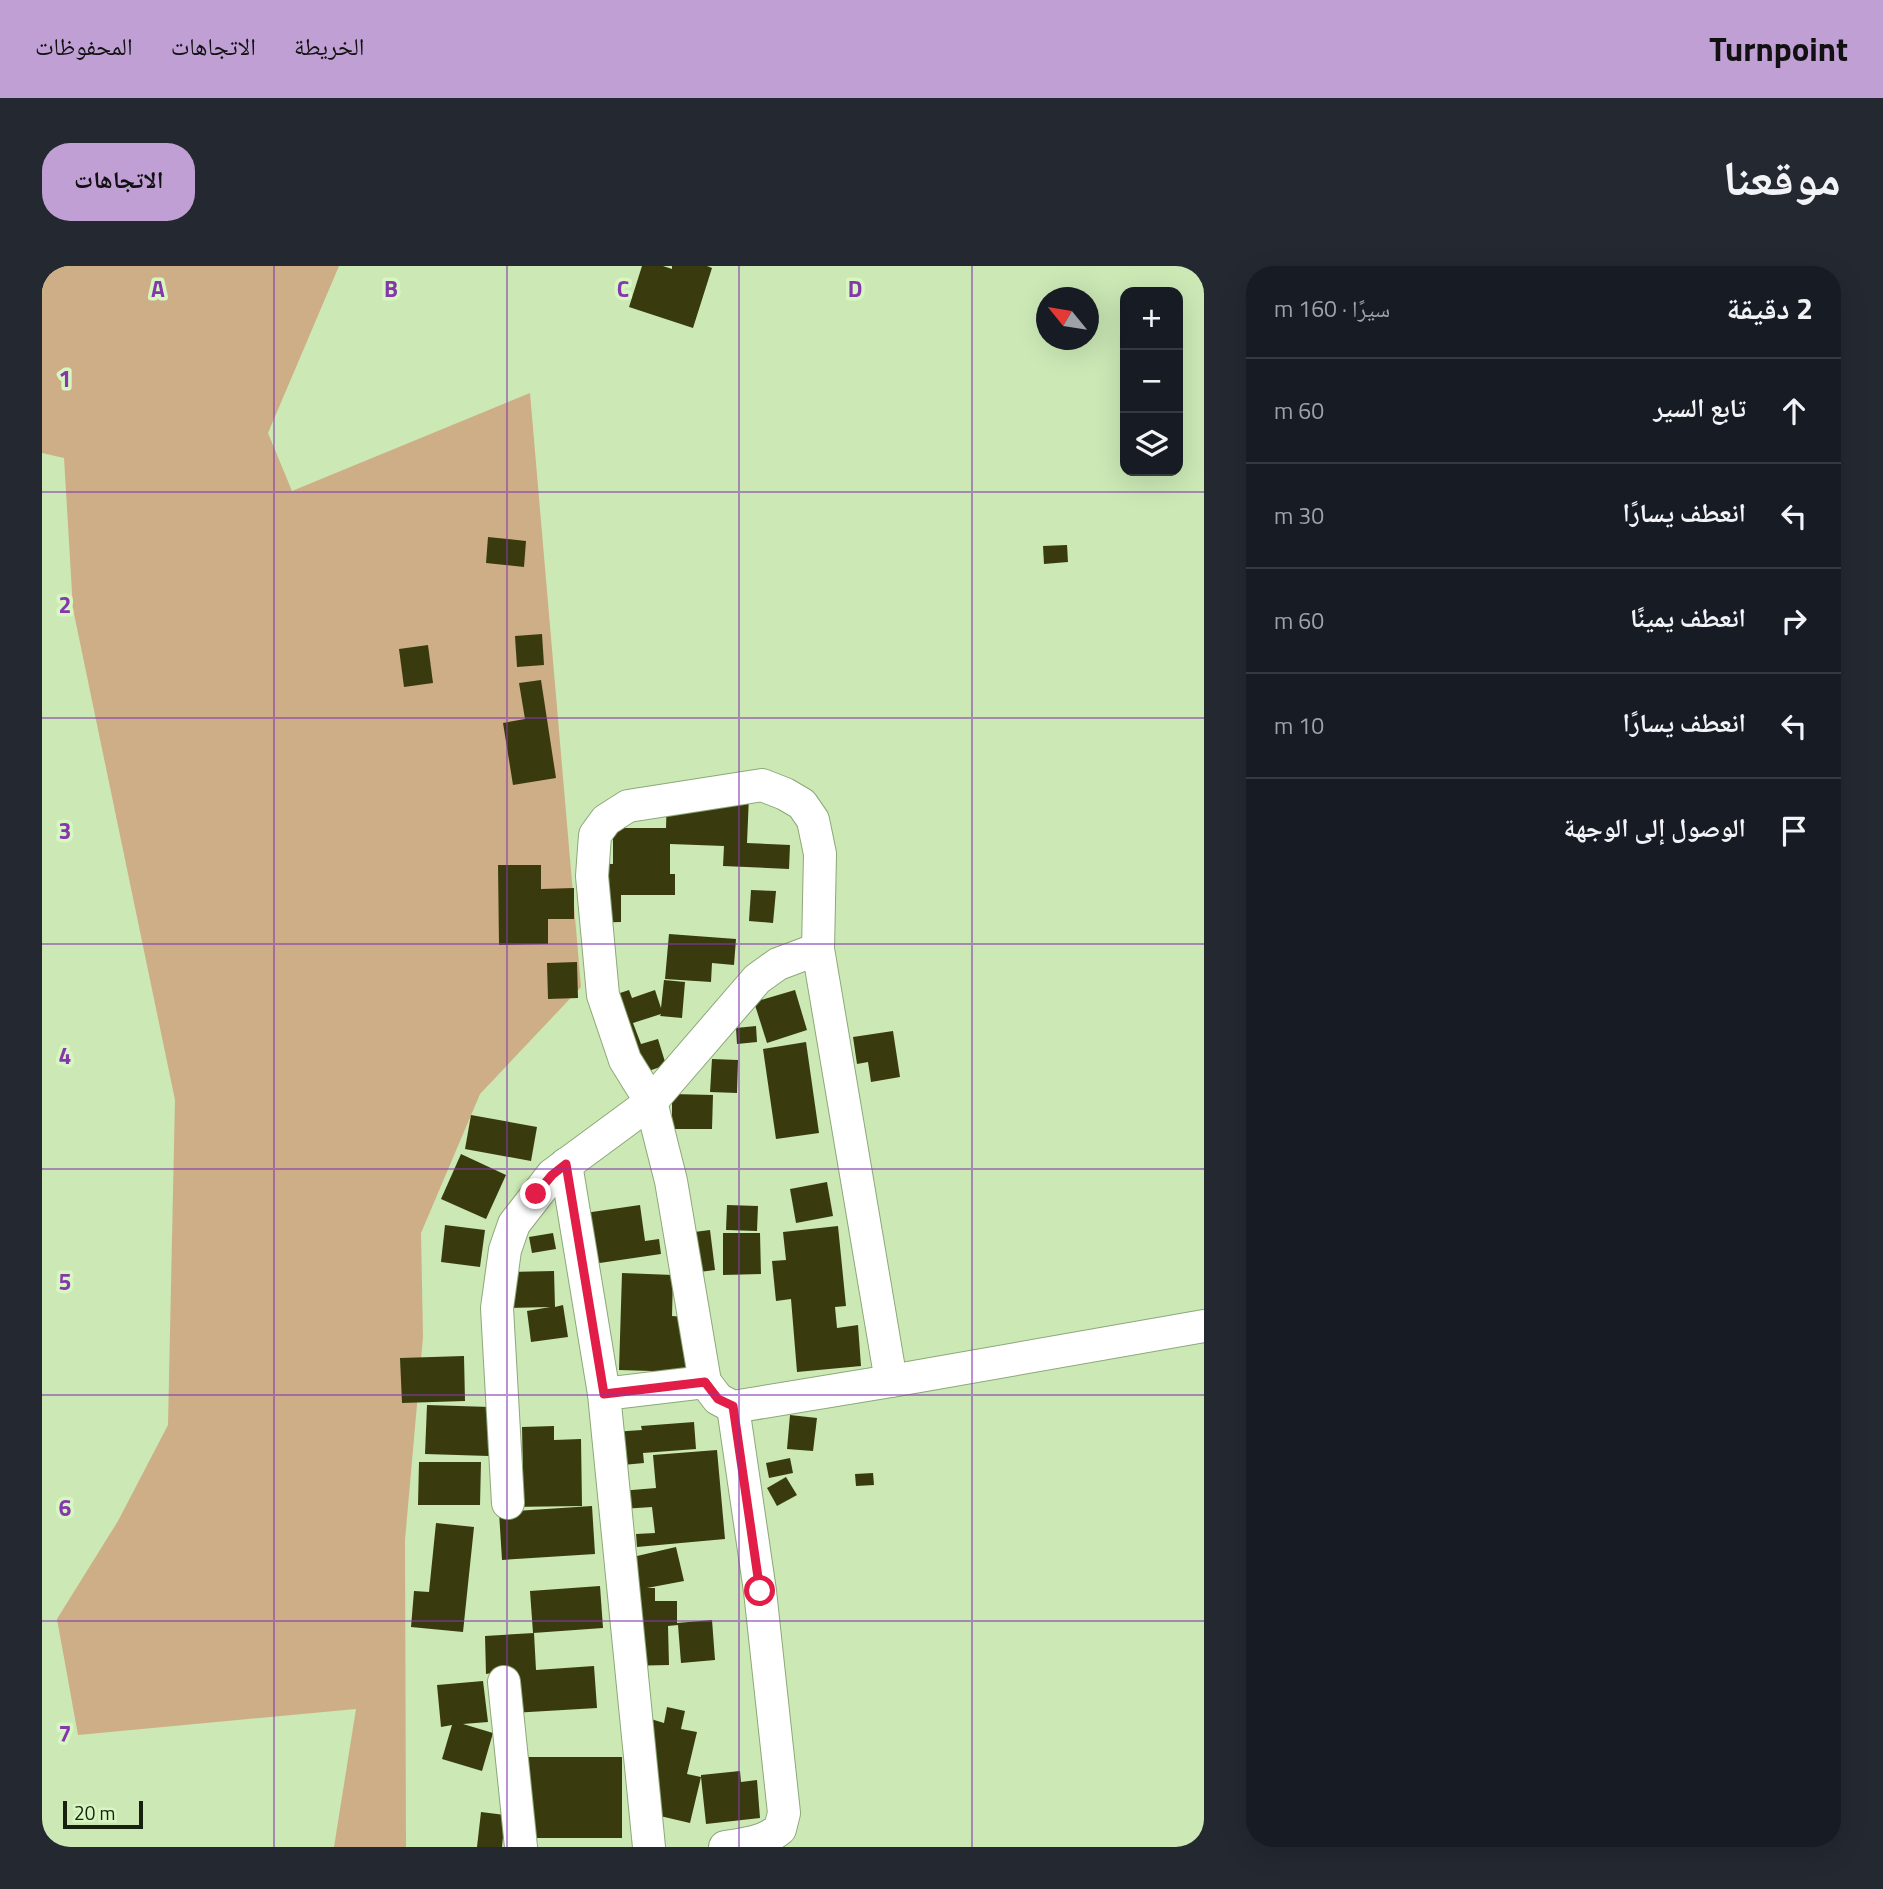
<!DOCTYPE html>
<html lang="ar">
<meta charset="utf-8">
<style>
body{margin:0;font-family:"Titillium Web","Noto Naskh Arabic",sans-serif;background:#242831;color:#f1f3f6;direction:rtl}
.controls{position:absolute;right:21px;top:21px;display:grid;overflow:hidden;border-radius:14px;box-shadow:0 7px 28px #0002}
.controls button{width:63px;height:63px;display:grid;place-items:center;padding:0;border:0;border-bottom:2px solid #363941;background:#171b24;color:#f1f3f6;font:35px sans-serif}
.compass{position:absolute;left:994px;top:21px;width:63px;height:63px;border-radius:50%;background:#171b24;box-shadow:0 7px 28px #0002;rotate:300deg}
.scale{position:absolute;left:21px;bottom:18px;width:80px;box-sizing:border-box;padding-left:7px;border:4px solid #16210e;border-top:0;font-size:19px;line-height:24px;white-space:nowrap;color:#16210e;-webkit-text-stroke:5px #d8f6c2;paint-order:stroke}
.stop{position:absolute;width:21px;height:21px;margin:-16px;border:5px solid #e11d48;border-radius:50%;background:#fff}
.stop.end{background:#e11d48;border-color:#fff;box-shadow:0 2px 7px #0008}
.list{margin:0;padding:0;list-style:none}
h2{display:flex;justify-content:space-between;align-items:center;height:91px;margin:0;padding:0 28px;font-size:30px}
h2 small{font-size:23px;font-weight:400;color:#9ea1a6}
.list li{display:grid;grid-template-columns:46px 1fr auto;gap:21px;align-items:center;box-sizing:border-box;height:105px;padding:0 28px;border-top:2px solid #363941}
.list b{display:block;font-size:26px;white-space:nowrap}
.list em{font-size:23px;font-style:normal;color:#9ea1a6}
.icon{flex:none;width:38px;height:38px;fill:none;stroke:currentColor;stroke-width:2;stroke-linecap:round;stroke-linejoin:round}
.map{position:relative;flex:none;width:1162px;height:1581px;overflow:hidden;direction:ltr;border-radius:28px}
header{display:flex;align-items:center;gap:42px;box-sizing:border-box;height:98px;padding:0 35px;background:#c09fd4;color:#111}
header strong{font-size:33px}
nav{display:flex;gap:38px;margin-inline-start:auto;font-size:24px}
.intro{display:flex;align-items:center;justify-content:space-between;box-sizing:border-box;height:168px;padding:0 42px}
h1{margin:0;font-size:49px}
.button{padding:18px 32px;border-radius:28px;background:#c09fd4;color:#111;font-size:24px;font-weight:700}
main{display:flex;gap:42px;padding:0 42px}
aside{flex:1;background:#171b24;border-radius:28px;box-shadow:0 7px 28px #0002}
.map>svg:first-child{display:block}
.green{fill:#ceae87}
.building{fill:#393b0f}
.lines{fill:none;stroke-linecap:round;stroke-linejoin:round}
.street-casing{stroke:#8ca878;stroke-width:34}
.street{stroke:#fff;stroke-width:32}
.route{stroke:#e11d48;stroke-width:9}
.grid{fill:none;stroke:#8439ab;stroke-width:2;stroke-opacity:0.55}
.grid-label{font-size:23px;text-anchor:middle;font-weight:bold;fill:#8439ab;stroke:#d8f6c2;stroke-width:7;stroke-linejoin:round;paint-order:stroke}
</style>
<header>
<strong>Turnpoint</strong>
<nav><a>الخريطة</a><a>الاتجاهات</a><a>المحفوظات</a></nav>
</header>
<div class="intro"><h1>موقعنا</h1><a class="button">الاتجاهات</a></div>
<main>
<aside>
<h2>2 دقيقة<small>سيرًا · 160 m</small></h2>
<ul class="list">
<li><svg class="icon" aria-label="ahead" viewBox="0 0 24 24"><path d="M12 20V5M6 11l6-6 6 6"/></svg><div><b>تابع السير</b></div><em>60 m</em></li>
<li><svg class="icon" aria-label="left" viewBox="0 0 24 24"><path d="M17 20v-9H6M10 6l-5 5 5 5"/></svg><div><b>انعطف يسارًا</b></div><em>30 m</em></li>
<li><svg class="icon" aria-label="right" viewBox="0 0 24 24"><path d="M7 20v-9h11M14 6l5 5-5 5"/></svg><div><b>انعطف يمينًا</b></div><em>60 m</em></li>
<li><svg class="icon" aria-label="left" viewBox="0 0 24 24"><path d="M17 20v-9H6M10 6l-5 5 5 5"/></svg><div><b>انعطف يسارًا</b></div><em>10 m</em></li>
<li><svg class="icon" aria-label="arrive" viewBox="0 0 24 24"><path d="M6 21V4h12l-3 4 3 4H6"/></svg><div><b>الوصول إلى الوجهة</b></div></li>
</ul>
</aside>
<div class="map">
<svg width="1162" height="1581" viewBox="0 0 1162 1581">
<rect width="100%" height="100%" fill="#cbe8b5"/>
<path class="green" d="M0,0H297L226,167L250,225L488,127L539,721L438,828L379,967L381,1071L363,1274L364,1581H292L314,1443L36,1469L15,1353L76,1255L126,1159L133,834L31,343L22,192L0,187Z"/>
<g class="building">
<path d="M600,0H621L630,3V0H665L670,2L651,62L587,41Z"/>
<path d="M446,271L484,275L482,301L444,297Z"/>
<path d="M1025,279L1026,296L1002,298L1001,280Z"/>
<path d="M500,368L502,399L475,401L473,370Z"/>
<path d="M386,379L391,417L362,421L357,383Z"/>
<path d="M499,414L514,512L471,519L461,457L483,453L477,417Z"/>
<path d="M625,527L707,530L705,577L748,579L747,603L681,600L682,580L628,578V608H633V629H579V656L540,657V597L571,598V562H624Z"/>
<path d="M456,599H499V623L532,622V653H506V678L457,679Z"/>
<path d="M709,624L734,625L731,657L707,655Z"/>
<path d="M627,668L694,673L692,699L670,697L669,716L623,713Z"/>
<path d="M535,696L536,732L506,733L505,697Z"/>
<path d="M622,714L643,716L640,752L618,750L619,748L591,757L599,778L616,773L624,799L592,810L566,731L587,724L590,732L613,724L619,742Z"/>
<path d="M753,724L765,764L725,777L712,736Z"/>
<path d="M714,760L715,776L695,778L694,762Z"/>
<path d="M851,765L858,811L829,816L826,796L815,798L811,771Z"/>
<path d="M764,776L777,867L734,873L721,783Z"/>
<path d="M670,793L696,794L695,827L668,826Z"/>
<path d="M630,828L671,829L670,863H630Z"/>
<path d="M429,849L495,861L489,895L423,883Z"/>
<path d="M419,888L464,909L444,953L399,933Z"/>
<path d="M785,916L791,950L754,957L748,923Z"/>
<path d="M598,939L603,975L617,973L619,988L544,999L536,948Z"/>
<path d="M685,939L716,940L715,965L684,964Z"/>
<path d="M403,959L443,964L438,1001L399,996Z"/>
<path d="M796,960L804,1040L793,1041L795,1062L816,1059L819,1100L755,1106L749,1033L734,1035L730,995L744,994L741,966Z"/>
<path d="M668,964L673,1004L642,1008L637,968Z"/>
<path d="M511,967L514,983L490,987L487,971Z"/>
<path d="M681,967H718L719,1008L681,1009Z"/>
<path d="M512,1005L513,1041L521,1039L526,1071L489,1076L485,1045L508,1041L463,1042L462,1006Z"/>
<path d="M580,1007L631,1009L630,1050L644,1051L643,1106L577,1104Z"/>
<path d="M422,1090L423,1135L360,1137L358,1092Z"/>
<path d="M385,1139L448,1141L447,1190L383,1188Z"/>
<path d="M748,1149L775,1152L771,1185L745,1183Z"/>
<path d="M652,1156L654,1183L601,1187L602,1197L559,1201L556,1167L600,1164L599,1160Z"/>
<path d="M512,1160V1174L539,1173L540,1240L462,1241V1208H481L480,1161Z"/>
<path d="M675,1184L683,1273L595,1281L594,1268L613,1267L610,1241L580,1243L578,1225L614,1222L611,1189Z"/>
<path d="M748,1192L751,1207L727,1212L724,1197Z"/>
<path d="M377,1196H439L438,1239H376Z"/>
<path d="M831,1207L832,1219L814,1220L813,1208Z"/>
<path d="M744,1211L755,1229L735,1240L725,1222Z"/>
<path d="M550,1240L553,1288L460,1294L457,1246Z"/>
<path d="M394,1257L432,1261L421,1366L369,1361L372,1325L387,1326Z"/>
<path d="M634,1281L642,1315L605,1322H613V1335H635V1357L670,1354L673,1394L639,1397L636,1359L626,1360L627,1399L580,1400L582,1293Z"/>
<path d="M558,1320L561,1362L491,1367L488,1325Z"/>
<path d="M492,1367L494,1404L552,1400L555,1442L452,1448L450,1407L444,1408L443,1370Z"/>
<path d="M441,1415L446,1456L421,1458L451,1467L440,1505L400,1493L410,1459L399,1461L395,1419Z"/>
<path d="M625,1441L643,1445L639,1463L655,1466L645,1508L659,1511V1509L698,1505L699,1516L715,1514L718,1552L664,1558L659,1511L648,1557L588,1543L609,1453L622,1457Z"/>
<path d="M466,1491H580V1572H484Z"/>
<path d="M439,1546L463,1549L460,1581H435Z"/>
</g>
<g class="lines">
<defs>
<g id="street">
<path d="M776,683L778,588L771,554L760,538L743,528L720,519L586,540L564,554L553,569L550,610L561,729L583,794L609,836L629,915L663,1116L676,1133L691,1141L849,1115"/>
<path d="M524,898L562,1128L663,1116"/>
<path d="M562,1128L607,1581"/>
<path d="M466,1237L455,1042L463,984L472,958L510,909L609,836L715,713L736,698L776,683L849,1115L1162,1060"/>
<path d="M462,1416L479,1581"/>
<path d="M683,1581C704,1578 722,1576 738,1563L742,1547L718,1325L691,1141"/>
</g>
</defs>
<use href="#street" class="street-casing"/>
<use href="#street" class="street"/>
</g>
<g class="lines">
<path class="route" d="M494,928L510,909L524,898L562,1128L663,1116L676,1133L691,1140L718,1325"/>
</g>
<path class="grid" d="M232,0V1581M465,0V1581M697,0V1581M930,0V1581M0,226H1162M0,452H1162M0,678H1162M0,903H1162M0,1129H1162M0,1355H1162"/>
<g class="grid-label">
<text x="116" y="31">A</text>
<text x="349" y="31">B</text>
<text x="581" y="31">C</text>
<text x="813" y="31">D</text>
<text x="23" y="121">1</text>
<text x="23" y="347">2</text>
<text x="23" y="573">3</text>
<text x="23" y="798">4</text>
<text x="23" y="1024">5</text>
<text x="23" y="1250">6</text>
<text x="23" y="1476">7</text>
</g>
</svg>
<div class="controls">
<button>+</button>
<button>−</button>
<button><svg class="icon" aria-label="layers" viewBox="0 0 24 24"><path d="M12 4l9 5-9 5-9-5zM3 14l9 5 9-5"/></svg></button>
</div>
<svg class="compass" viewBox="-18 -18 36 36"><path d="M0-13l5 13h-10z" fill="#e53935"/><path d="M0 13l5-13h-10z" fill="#9ea1a6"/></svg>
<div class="scale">20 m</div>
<div class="stop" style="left:718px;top:1325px"></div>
<div class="stop end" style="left:494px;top:928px"></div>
</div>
</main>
